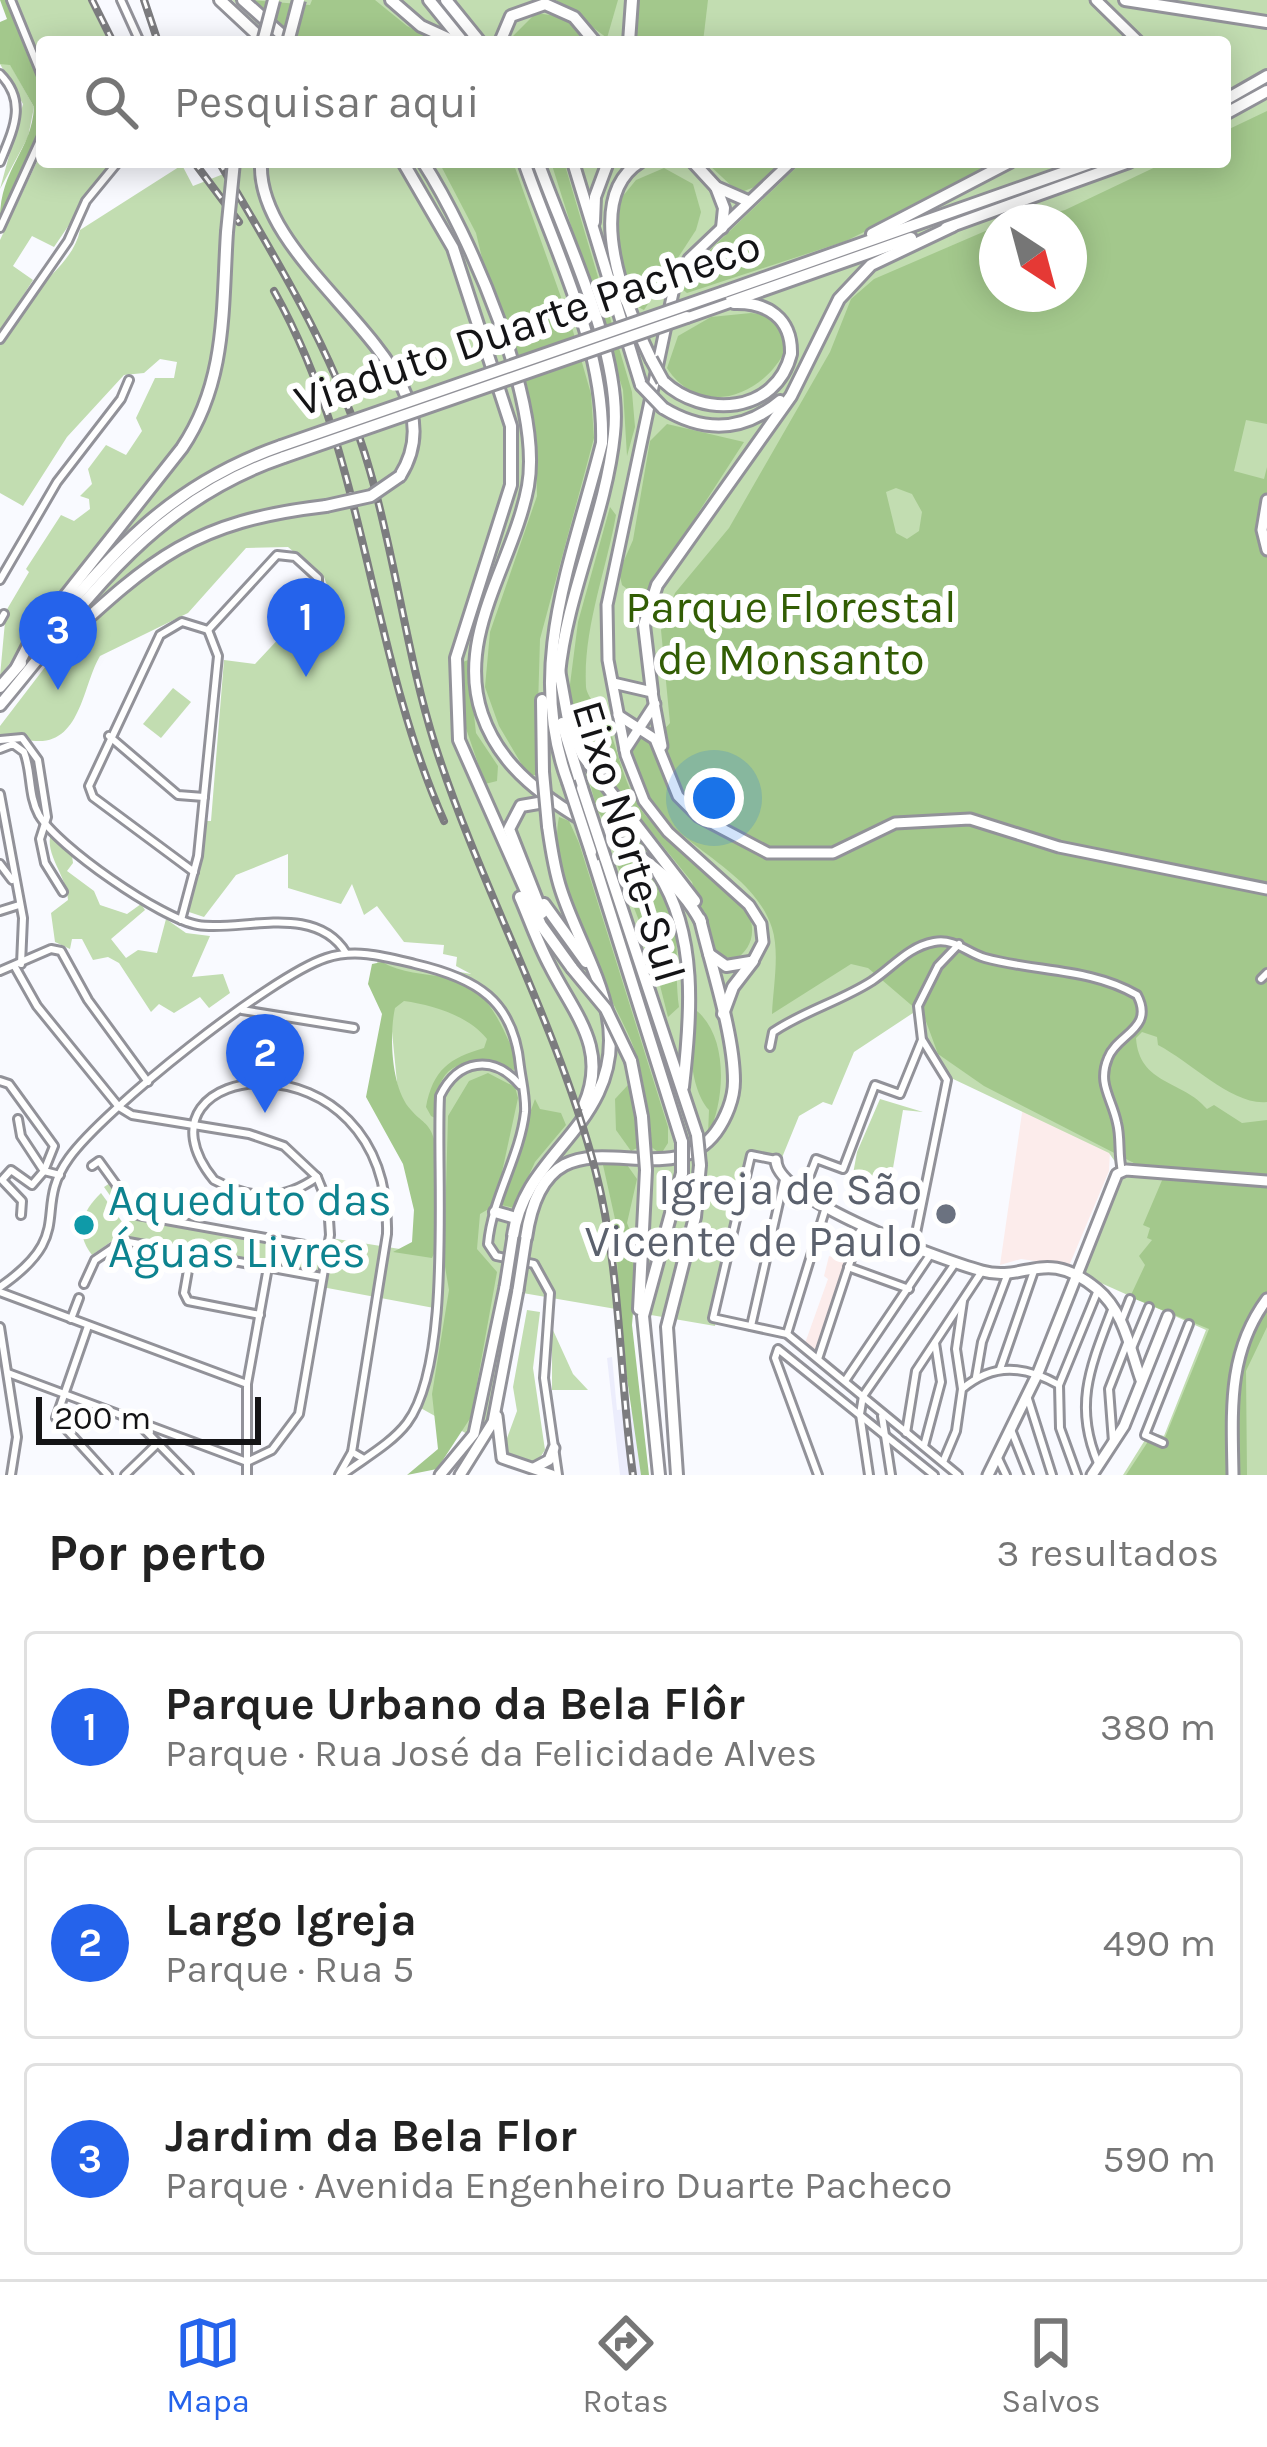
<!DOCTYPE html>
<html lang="pt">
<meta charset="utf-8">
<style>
body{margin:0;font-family:Karla,sans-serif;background:#f2f2f2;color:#222}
.compass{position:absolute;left:979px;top:204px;width:108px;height:108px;border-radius:50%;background:#fff;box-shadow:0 6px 30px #0003;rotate:144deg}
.scale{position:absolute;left:36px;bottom:30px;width:225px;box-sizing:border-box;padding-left:12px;border:6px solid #141416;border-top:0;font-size:33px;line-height:42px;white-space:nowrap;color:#141416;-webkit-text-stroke:9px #fff;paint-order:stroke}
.you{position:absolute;left:714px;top:798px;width:42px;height:42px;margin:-30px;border:9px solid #fff;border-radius:50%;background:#1a73e8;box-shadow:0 0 0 18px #1a73e833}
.badge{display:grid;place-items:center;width:78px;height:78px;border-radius:50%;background:#2563eb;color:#fff;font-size:39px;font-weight:700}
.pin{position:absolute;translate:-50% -99px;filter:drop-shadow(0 3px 6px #0008)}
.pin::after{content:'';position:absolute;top:63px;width:42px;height:36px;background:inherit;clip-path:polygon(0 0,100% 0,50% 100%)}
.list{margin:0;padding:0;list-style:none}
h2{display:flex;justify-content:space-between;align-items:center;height:156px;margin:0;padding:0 48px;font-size:51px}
h2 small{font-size:39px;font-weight:400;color:#767676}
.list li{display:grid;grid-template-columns:78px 1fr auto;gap:36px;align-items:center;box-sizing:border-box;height:192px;margin:0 24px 24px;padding:0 24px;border:3px solid #e0e0e0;border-radius:12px}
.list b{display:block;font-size:45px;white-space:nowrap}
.list p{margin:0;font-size:39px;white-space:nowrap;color:#767676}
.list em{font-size:39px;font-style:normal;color:#767676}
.icon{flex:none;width:66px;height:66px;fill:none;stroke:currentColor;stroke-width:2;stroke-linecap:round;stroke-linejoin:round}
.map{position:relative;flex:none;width:1267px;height:1475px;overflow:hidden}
.search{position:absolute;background:#fff;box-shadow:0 6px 30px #0003;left:36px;right:36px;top:36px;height:132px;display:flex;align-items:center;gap:30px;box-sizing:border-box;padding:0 42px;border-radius:12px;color:#767676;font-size:45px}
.sheet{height:804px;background:#fff}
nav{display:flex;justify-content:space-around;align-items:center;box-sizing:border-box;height:168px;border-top:3px solid #e0e0e0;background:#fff;font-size:33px;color:#767676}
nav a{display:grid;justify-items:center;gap:6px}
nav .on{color:#2563eb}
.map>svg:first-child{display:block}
.built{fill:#ecedfc}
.education{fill:#fceceb}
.green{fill:#c2ddb1;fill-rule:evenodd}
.forest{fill:#a3c88c;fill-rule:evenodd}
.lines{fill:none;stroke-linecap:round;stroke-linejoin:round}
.street-casing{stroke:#929299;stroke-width:12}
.secondary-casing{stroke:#929299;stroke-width:15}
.primary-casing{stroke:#929299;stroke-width:15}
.highway-casing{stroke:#929299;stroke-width:16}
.street{stroke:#fff;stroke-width:6}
.secondary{stroke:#fff;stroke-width:9}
.primary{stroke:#fff;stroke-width:9}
.highway{stroke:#fff;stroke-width:10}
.rail-casing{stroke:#7c7c7f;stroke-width:8}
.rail{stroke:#fff;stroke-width:3;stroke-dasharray:9;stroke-linecap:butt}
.primary-bridge-casing{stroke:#929299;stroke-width:15;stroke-linecap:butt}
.highway-bridge-casing{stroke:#929299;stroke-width:16;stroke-linecap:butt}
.primary-bridge{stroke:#fff;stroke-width:9}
.highway-bridge{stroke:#fff;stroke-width:10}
.worship-dot{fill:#6b7280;stroke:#fff;stroke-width:4.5}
.culture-dot{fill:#0f9aa8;stroke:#fff;stroke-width:4.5}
.labels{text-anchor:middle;stroke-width:12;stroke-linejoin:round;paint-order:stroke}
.street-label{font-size:45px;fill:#141416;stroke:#fff}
.park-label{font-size:45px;fill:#325d04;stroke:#fff}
.worship-label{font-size:45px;fill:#5b616d;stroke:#fff;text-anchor:end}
.culture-label{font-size:45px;fill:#0d838f;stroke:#fff;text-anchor:start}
</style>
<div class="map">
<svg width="1267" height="1475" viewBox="0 0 1267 1475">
<rect width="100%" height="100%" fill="#f9faff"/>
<path class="built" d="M612,1357L617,1410L634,1408L643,1475H620L607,1358Z"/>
<g class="education">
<path d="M1023,1106L1110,1151L1109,1171L1069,1266L1021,1259L1000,1265Z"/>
<path d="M829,1256L847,1261L817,1356L804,1346L828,1279L824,1276Z"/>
</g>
<g class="green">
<path d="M17,0H88L109,42H42V63Z"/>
<path d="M232,0H1267V1475H1123L1150,1432L1164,1436L1206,1330L1083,1275L1123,1173L1109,1153L949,1077L925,1045L916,1011L854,1052L832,1105L823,1102L799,1116L781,1160L757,1151L745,1160L715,1326L511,1291L489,1416L478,1440L417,1406L434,1308L322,1287L323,1277L127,1243L130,1224L104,1187L113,1181L138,1213L328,1248L330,1238L419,1252L422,1231L404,1154L389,1001L374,991L378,957L471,974L456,966L457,957L443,954L444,945L404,942L377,906L364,915L352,884L341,904L288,888V854L236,875L204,917L189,912L205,821H211L224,660L255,664L298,618L314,630L331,611L322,603L328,588L324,577L288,547L246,548L188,613L100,656C83,684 81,744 36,741C26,741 11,735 0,734V726L52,658L108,610L73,582L0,676L6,611L29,572L26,569L61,515L74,521L90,509L89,499L80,496L92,484L88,469L106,445L126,455L142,431L136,418L155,378H174L177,362L160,359L144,373L124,375L67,437L23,506L0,493C0,453 0,379 0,342C10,298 71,274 80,230L182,165L193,186L226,173L228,162H1225V42H257L260,27ZM997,222H1069V294H997Z"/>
<path d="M0,64H10L34,107L28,137L0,189L23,104Z"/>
<path d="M42,151V162H112L54,247L32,236L13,266L33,280L0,332V240Z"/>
<path d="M173,688L191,702L161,738L143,724Z"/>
<path d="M51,833L71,849L73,863L67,871L94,891L100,905L127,914L141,904L145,910L111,939L126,958L138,950L157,953L166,919L186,933L210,936L192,977L223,974L230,993L209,1008L200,997L174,1013L159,1004L151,1012L119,963L108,957L93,960L82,939H72L70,949L55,942L51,913L68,900C67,876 44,854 51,833Z"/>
<path d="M880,1099L923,1112L903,1110L888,1197L858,1186L849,1196L857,1152Z"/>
<path d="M101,1193L128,1230L92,1255C74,1232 82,1211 101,1193Z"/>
<path d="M527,1310L540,1312L533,1368L545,1450L537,1462L522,1464L503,1449L517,1411L513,1387Z"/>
<path d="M552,1328L573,1374L588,1390H552Z"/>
</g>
<g class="forest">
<path d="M0,0H7L42,83V127L0,219C0,168 32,151 34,107L10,65L0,64V22L7,19Z"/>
<path d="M250,0L310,5L312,0H375L407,26L439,42H300Z"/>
<path d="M556,0H618L607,38Z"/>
<path d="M639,0H708L703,42H635Z"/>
<path d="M536,13L564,17L585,42H507Z"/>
<path d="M1267,111V424L1246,420L1234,471L1264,479L1267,467V1102C1233,1106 1191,1062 1158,1045L1157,1037L1142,1032L1136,1038C1139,1085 1183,1080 1207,1109L1214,1105L1242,1123L1267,1120V1327L1246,1371L1247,1475H1126L1149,1440L1162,1445L1209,1329L1130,1297L1145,1265L1139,1256L1152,1240L1147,1238L1150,1228L1143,1225L1163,1178L984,1086L938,1054L924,1016L868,968L851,964L772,1014C773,988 780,953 772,928C748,854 639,842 630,746C642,733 659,737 670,723L661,630L675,593L729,528L830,352L851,299L874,279L997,226V294H1069V222H1016L1065,210L1166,162H1225V131ZM896,488L912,494L922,512L919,531L907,539L896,533L886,492Z"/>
<path d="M439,162H513L573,331L591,394L594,438L540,639L536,775H528L499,726L485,687L490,632L537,496L536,457L524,393L497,320L476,233Z"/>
<path d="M551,162H564L632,392L635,427L627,456L623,390Z"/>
<path d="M706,162H781L757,186L739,193Z"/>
<path d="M802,162H1004L846,241L687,293L682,289L709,251Z"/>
<path d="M664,168L693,184L701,212L696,230L644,310L634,305L619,261L614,207L636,180Z"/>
<path d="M751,313C774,315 781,328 786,349C763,397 700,419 667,368L678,336L711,317Z"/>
<path d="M667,424L744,442L647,592L636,596L622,585L619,572L633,540L650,441Z"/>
<path d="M610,507L616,515C606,572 583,628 586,687C587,699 604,712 608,725C619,754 624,785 642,811C660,837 747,903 751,921C755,938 748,952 734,960L717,953L710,941L692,882L594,761L601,789L655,857L607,825L597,810L568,700L578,622Z"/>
<path d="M468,660L476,733L498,766L497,781L485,784L459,708L463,662Z"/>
<path d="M559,817L569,821L579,843L668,1127V1143L661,1154L650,1146C648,1111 644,1069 629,1036C604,982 546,879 559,817Z"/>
<path d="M619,850C697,905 670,929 679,1007L668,1017L652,954L613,854Z"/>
<path d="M382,962C401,973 424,974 446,977C488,983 502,1028 518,1061L514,1070C468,1055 434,1058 435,1118L431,1116L426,1107C433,1070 449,1058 484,1048L487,1039C469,1016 433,1005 404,1001L395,1008C389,1035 391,1089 411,1110C421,1122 429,1122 434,1139L438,1245L432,1258L393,1252L412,1242L414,1210L403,1164L366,1097L382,1014L368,984L372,964Z"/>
<path d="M697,1011C729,1038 725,1101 708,1135L709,1110C690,1090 686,1036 697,1011Z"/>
<path d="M488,1073L515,1087L518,1098L502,1172L508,1174L535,1099L540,1109L561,1113L566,1125L535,1162L514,1208L497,1204L480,1214L477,1249L497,1272L471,1417L437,1469L407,1475L438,1449L432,1394L449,1290L444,1261L448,1116L469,1081Z"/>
<path d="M628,1085L634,1095L637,1148L631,1151L616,1130L615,1099Z"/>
<path d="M625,1162L637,1179L627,1223L638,1252L632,1325L649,1475H641L621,1337L615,1219L603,1165Z"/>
</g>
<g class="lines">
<defs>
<g id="street">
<path d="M11,0L42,76"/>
<path d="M121,0L140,42"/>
<path d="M0,74C28,102 13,130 0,162"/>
<path d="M0,228L42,136"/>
<path d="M0,339L68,241L86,201L118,162"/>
<path d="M0,580L57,482L121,399L129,380"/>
<path d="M0,621L4,614"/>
<path d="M208,630L277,555L295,557L318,578V597L304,615"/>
<path d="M109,736L178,795L204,797"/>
<path d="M0,740L22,738L38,760L47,817L40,839L45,863L63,892"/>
<path d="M0,749L13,744L24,752C32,772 28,795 39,815C57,846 161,919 198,925C241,932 315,902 346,953"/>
<path d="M0,794L23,918L21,964"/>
<path d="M0,864L12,880"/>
<path d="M194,872L93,797L89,786L160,635L182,622L208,630"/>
<path d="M0,911L19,905"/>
<path d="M181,920L198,856L218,656L208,630"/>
<path d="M15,967L37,1006L119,1107L132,1115L249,1134L284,1146L317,1177L328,1204L330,1235L299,1414L272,1450L247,1462"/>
<path d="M0,971L51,949L61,951L88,1000L148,1082"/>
<path d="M1261,979L1267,973"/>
<path d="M242,1010L354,1028"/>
<path d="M770,1047L773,1032C804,1011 841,1001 872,981C894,966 908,947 934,942C955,938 967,953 985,958C1036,972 1091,968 1137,995C1155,1029 1117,1034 1108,1058C1097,1084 1112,1098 1117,1123C1121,1138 1118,1155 1122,1171"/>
<path d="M0,1081L9,1084L54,1146L44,1171L60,1175"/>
<path d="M18,1119L21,1136L44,1171L32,1185L11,1170L2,1180L22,1201L21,1215"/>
<path d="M776,1160L751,1155L713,1318L787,1334L958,1475"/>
<path d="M92,1166L99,1161L138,1215L327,1249"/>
<path d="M317,1177C282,1202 252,1200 214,1180C117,1060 392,1024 387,1234L352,1452L364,1459"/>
<path d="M803,1193L816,1159L843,1169L875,1085L900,1094L922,1040L918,1006L938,966L959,944"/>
<path d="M914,1243L947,1080L923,1041"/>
<path d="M191,1253L184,1293L188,1301L260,1315"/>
<path d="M848,1267L909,1289"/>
<path d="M84,1284L95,1260L123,1241L322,1277"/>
<path d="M0,1287C78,1233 31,1211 69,1158C104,1109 271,976 326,958C356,948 386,957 415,964C476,978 514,1000 520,1067C522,1082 526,1098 525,1112C520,1157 492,1198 488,1244L496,1256L534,1264L550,1293L544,1378L558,1475"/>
<path d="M0,1292L247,1384V1475"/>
<path d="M71,1319L79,1298"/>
<path d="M1121,1322L1130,1299"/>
<path d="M88,1326L56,1418L108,1475"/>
<path d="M751,1326L784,1180"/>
<path d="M0,1327L17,1437L11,1475"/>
<path d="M787,1334L826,1207"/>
<path d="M1132,1348L1149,1307"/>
<path d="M818,1359L862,1226"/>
<path d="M1000,1369L1035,1268"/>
<path d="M8,1373L247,1462"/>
<path d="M976,1377L982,1342L1008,1273"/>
<path d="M845,1381L930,1255"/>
<path d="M247,1384L268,1267"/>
<path d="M1059,1385L1098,1290"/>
<path d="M962,1389L956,1349L963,1301"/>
<path d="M1028,1399L1052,1475"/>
<path d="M882,1416L891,1475"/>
<path d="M137,1422L189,1475"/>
<path d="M1012,1432L1029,1475"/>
<path d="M906,1433L916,1371L982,1271"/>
<path d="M1113,1442L1109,1389L1127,1343"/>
<path d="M1163,1443L1145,1435L1189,1324"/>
<path d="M924,1446L941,1382L935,1343"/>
<path d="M997,1456L1006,1475"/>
<path d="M943,1462L956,1431L962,1389C994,1362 1025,1366 1059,1385L1060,1428L1077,1475"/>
<path d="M1098,1463C1073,1405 1091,1365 1112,1310"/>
<path d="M125,1475L157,1444"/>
<path d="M339,1475L352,1452"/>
<path d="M342,1475C363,1459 391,1444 407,1423C453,1361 436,1174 440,1096C458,1059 493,1054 520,1085"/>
<path d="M818,1475L775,1358L778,1349L934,1475"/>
<path d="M869,1475L860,1414L863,1396L956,1262"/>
</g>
<g id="secondary">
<path d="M1096,0L1139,42"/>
<path d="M1267,500L1262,530L1267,550"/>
<path d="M613,683L652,692L662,746"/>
<path d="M618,715L655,739L678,796L698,816L768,853H833L895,823L970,819L1059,847L1267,889"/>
<path d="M625,750L655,704"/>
<path d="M753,961L763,942L761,924L749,905L668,832L644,801L626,755L608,660L607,605L675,283L689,259L791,162"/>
<path d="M776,1160C775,1200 945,1261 982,1271C1026,1283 1045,1246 1097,1289C1124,1311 1130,1349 1141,1380"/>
<path d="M988,1475L1038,1373L1117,1174L1126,1170L1267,1181"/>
<path d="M1092,1475L1124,1426L1168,1316"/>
<path d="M1233,1475C1232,1411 1227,1353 1267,1299"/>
</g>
<g id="primary">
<path d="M497,1416L502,1458L552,1475"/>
<path d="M534,1468L549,1460L554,1448"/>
<path d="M440,1475L474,1434L505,1287"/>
<path d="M460,1475L493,1422L518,1290"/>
</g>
<g id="highway">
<path d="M220,0L265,42"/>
<path d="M243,0L290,42"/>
<path d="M391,0L421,26L456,42"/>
<path d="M429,0L463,42"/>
<path d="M446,0L480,42"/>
<path d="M1125,0L1267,22"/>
<path d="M500,42L511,16L545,4L574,17L595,42"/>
<path d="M629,42L632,0"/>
<path d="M1225,100L1267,76"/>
<path d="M1225,114L1267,91"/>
<path d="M261,162C255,273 469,367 400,476"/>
<path d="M403,162L453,248L511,426V485L456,658L459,740L541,925L572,968"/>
<path d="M423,162C469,233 543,402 528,486C514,562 455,635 482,714C518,820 651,828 701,922"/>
<path d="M524,162C555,252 605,347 602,443C573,558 525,666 568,782"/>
<path d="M538,162C565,238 623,354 614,434C606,515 567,592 559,674"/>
<path d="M573,162L641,385"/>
<path d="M640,162C581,199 627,309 651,359"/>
<path d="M693,162L716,187L748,201"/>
<path d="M716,187L724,208L722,228"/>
<path d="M594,222L595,197L608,162"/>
<path d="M946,228L1129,162"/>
<path d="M872,234L1010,162"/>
<path d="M724,292L1093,162"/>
<path d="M687,317L911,238"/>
<path d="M663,381C703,419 776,414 791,354C792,318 767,302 734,303"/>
<path d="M663,408C704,433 743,432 780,401"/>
<path d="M33,648C109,557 164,487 281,446"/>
<path d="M51,652C150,561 188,522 326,506"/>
<path d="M17,667L32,638L182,448C227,381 222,309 227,232"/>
<path d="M559,670L569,725L583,756L695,901"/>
<path d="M0,687L21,663"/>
<path d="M652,692L644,625L657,585L791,396L839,299L871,265L953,226"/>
<path d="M542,700L543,772"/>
<path d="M0,705C87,601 149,503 284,457"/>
<path d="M562,723L582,788"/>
<path d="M591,852L682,1142"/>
<path d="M605,858L697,1135"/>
<path d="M658,873C698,935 691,1015 683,1087"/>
<path d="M520,897C530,920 538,944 550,966C574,1014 609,1048 584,1105"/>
<path d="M544,904L586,962"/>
<path d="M542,913L509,829L521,806L550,801"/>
<path d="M709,954L726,966L750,962"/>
<path d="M723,1014L733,987L753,961"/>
<path d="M631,1061L642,1117"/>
<path d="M495,1212L516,1218"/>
<path d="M513,1236C522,1173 572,1147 598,1093C633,1020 583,958 561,890C554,869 551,847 548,826"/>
<path d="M526,1238C547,1091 662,1205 716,1132C726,1118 734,1099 734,1081C734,1034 711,966 700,919"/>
<path d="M639,1309L646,1170"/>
<path d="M659,1475L643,1316L682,1173"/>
<path d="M677,1475L667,1327L695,1217L700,1165"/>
</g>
</defs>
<use href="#street" class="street-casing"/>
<use href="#secondary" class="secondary-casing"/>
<use href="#primary" class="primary-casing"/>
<use href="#highway" class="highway-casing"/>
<use href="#street" class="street"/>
<use href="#secondary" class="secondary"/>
<use href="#primary" class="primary"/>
<use href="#highway" class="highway"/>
<defs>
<g id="rail">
<path d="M92,0L113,42"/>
<path d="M144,0L158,42"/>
<path d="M194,162L239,222"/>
<path d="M219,162C278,262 338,359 370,471C396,561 407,656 435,745C481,889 556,1021 595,1169C621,1268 619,1374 633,1475"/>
<path d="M274,291C367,457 368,649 444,821"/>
</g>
</defs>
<use href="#rail" class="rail-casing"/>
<use href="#rail" class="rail"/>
<defs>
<g id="primary-bridge">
<path d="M505,1287L513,1236"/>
<path d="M518,1290L526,1238"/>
</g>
<g id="highway-bridge">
<path d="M263,42L274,0"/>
<path d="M288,42L299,0"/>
<path d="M227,232L234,162"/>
<path d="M651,359L663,381"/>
<path d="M641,385L663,408"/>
<path d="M281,446L724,292"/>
<path d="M284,457L687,317"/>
<path d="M326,506L371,496L400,476"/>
<path d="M543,772L548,826"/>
<path d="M568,782L591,852"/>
<path d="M582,788L605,858"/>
<path d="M572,968L606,1009L631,1061"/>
<path d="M642,1117L646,1170"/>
<path d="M697,1135L700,1165"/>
<path d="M682,1173V1142"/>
</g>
</defs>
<use href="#primary-bridge" class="primary-bridge-casing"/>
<use href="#highway-bridge" class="highway-bridge-casing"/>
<use href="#primary-bridge" class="primary-bridge"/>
<use href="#highway-bridge" class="highway-bridge"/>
</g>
<circle class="worship-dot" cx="946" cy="1214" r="12"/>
<circle class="culture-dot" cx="84" cy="1225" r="12"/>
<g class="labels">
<g class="street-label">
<text transform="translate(527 322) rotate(-19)" y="16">Viaduto Duarte Pacheco</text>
<text transform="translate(630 841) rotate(73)" y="16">Eixo Norte-Sul</text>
</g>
<g class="park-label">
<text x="791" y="622">Parque Florestal<tspan x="791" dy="52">de Monsanto</tspan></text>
</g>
<g class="worship-label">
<text x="922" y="1204">Igreja de São<tspan x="922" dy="52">Vicente de Paulo</tspan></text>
</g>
<g class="culture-label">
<text x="108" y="1215">Aqueduto das<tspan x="108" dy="52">Águas Livres</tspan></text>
</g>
</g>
</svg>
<svg class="compass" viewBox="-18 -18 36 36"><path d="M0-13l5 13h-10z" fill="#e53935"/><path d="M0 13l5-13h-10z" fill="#767676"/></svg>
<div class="scale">200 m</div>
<div class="you"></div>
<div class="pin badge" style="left:306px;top:677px">1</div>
<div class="pin badge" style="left:265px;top:1113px">2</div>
<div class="pin badge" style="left:58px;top:690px">3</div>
<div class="search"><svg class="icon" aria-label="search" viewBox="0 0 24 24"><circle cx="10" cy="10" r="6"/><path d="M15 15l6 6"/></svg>Pesquisar aqui</div>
</div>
<section class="sheet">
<h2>Por perto<small>3 resultados</small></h2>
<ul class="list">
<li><span class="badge">1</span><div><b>Parque Urbano da Bela Flôr</b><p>Parque · Rua José da Felicidade Alves</p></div><em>380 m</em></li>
<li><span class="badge">2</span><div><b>Largo Igreja</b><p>Parque · Rua 5</p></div><em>490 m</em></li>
<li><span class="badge">3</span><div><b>Jardim da Bela Flor</b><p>Parque · Avenida Engenheiro Duarte Pacheco</p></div><em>590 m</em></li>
</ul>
</section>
<nav>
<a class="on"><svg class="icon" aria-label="map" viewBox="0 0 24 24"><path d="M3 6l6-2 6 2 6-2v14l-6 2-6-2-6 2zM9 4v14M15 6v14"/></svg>Mapa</a>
<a><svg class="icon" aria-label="directions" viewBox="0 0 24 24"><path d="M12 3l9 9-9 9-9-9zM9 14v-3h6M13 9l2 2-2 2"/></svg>Rotas</a>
<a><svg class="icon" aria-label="saved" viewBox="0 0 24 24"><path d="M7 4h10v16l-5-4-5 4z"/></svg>Salvos</a>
</nav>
